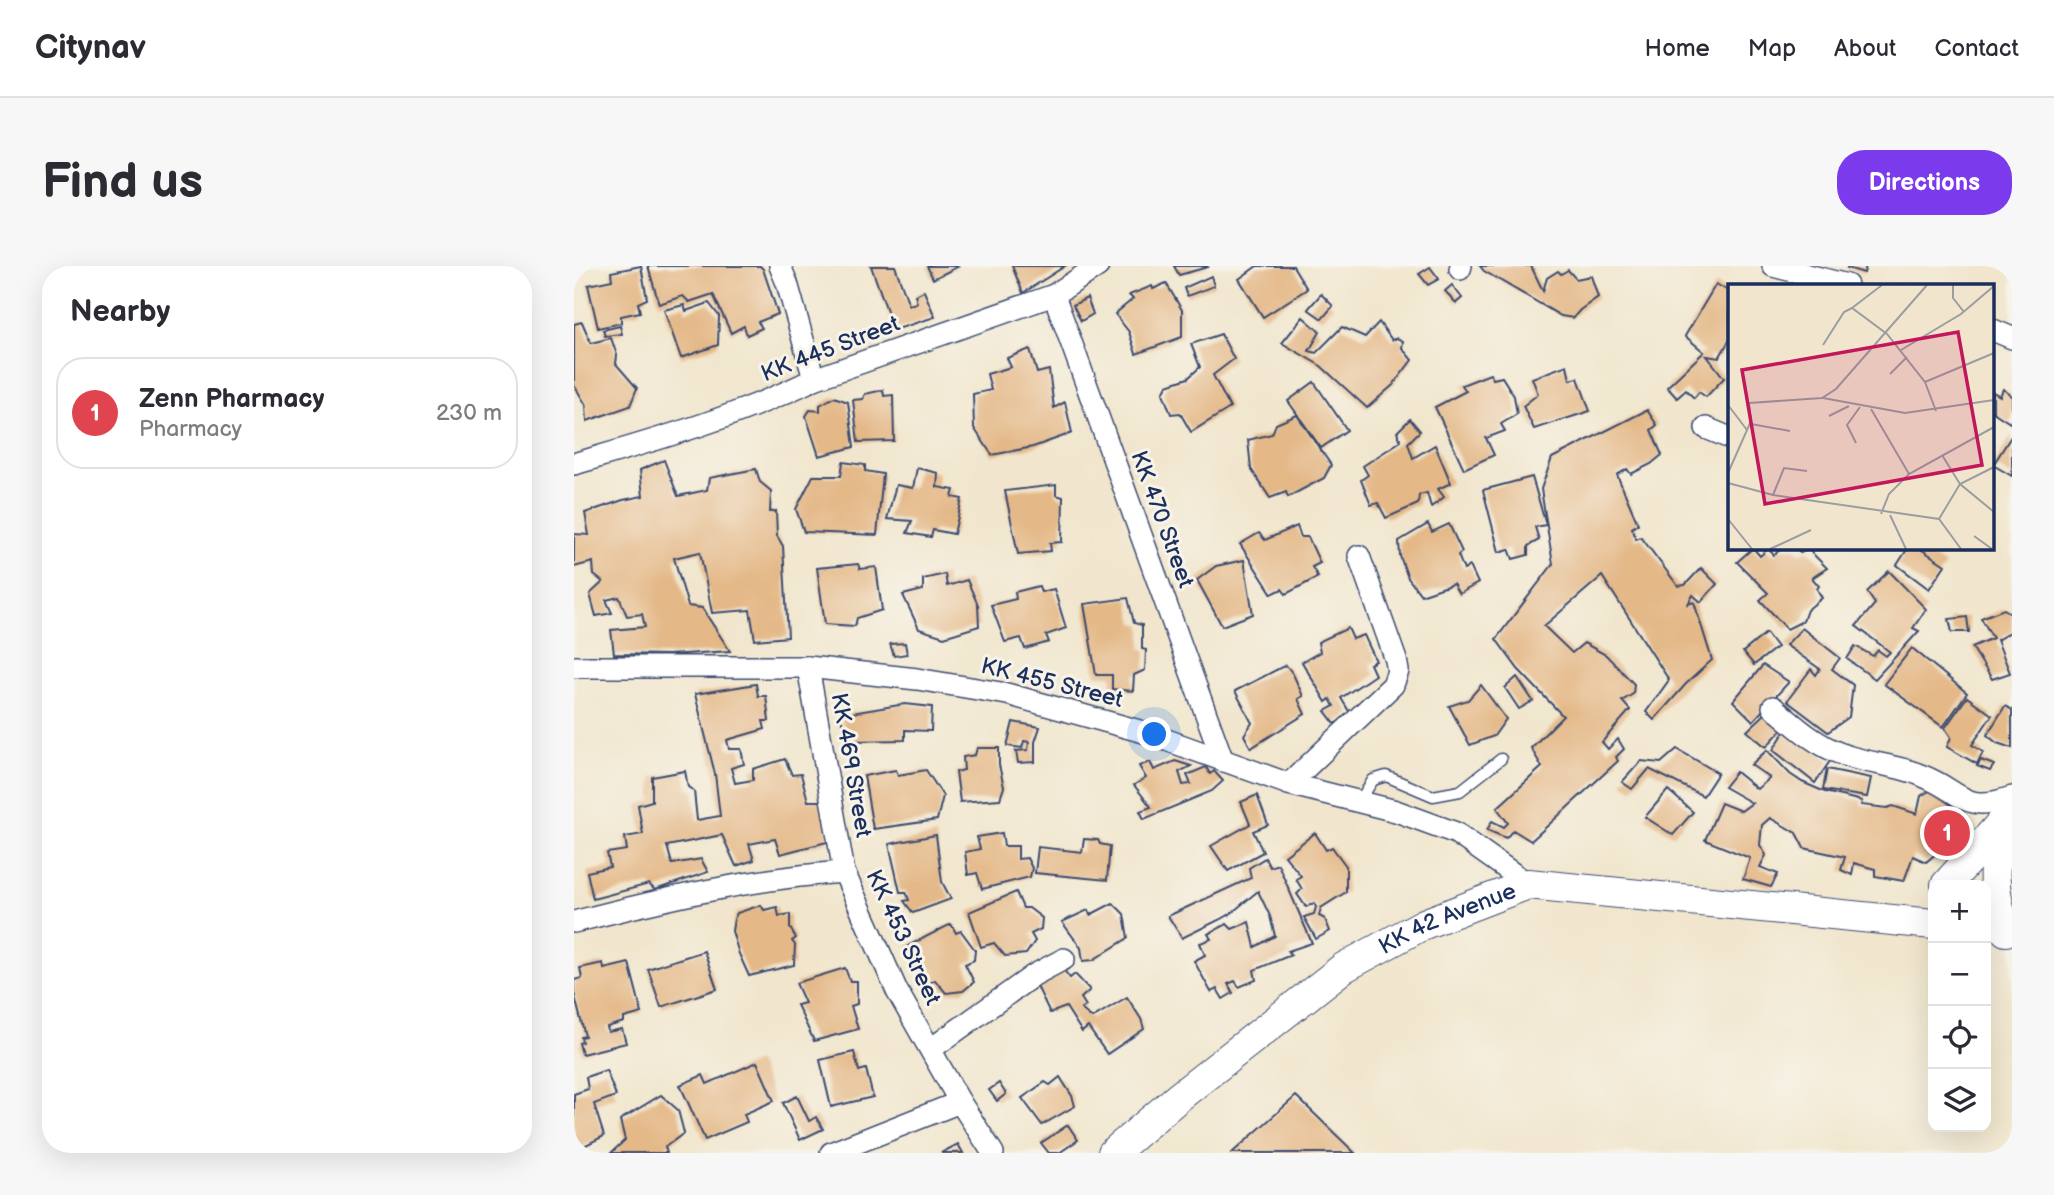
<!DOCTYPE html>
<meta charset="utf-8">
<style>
body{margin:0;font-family:"Balsamiq Sans",sans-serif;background:#f7f7f7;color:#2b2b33}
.controls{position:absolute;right:21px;bottom:21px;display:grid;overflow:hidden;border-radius:14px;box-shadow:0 7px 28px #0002}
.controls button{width:63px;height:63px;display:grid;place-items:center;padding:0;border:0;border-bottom:2px solid #e1e1e2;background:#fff;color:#2b2b33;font:35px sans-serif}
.you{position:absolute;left:581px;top:469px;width:24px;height:24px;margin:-18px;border:5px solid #fff;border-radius:50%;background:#1a73e8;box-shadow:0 0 0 10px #1a73e833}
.badge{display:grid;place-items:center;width:46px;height:46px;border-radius:50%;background:#7c3aed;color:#fff;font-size:23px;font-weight:700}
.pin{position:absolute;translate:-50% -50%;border:4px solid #fff;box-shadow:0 2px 7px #0006}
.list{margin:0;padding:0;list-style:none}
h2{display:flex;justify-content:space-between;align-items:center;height:91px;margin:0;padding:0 28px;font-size:30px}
h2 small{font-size:23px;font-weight:400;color:#7c7c81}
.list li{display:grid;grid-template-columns:46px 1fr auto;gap:21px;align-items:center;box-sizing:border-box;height:112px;margin:0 14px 14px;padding:0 14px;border:2px solid #e1e1e2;border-radius:28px}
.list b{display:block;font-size:26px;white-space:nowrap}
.list p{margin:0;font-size:23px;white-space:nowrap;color:#7c7c81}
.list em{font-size:23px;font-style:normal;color:#7c7c81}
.icon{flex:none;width:38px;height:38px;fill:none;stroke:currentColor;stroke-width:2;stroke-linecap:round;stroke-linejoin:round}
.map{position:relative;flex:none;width:1438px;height:887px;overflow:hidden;border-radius:28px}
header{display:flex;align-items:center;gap:42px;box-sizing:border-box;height:98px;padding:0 35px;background:#fff;border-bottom:2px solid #e1e1e2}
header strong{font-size:33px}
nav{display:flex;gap:38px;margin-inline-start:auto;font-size:24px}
.intro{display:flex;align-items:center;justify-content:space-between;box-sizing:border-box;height:168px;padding:0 42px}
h1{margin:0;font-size:49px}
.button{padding:18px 32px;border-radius:28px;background:#7c3aed;color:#fff;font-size:24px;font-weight:700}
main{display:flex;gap:42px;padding:0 42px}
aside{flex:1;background:#fff;border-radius:28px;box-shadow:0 7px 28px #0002}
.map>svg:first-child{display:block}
.building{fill:#e4b887}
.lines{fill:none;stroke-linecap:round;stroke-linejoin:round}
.lane-casing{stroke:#3b4a6f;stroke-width:13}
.street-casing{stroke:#3b4a6f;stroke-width:24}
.secondary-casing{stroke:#3b4a6f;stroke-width:32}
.lane{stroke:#fff;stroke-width:10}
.street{stroke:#fff;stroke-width:21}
.secondary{stroke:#fff;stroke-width:30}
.labels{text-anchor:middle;stroke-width:6;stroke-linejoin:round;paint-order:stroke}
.street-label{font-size:23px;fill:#1b2f5e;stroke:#f7f3e8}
.inset-road{fill:none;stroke:#9b9da1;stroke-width:2}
.view{fill:#c2185b;fill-opacity:0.15;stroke:#c2185b;stroke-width:3.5}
.inset-edge{fill:none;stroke:#1b2f5e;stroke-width:3.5}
</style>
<header>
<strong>Citynav</strong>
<nav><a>Home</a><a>Map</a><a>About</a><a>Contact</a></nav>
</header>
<div class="intro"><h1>Find us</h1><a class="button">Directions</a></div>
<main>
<aside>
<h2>Nearby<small></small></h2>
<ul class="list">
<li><span class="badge" style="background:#e0444e">1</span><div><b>Zenn Pharmacy</b><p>Pharmacy</p></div><em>230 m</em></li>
</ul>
</aside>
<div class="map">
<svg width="1438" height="887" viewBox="0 0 1438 887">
<rect width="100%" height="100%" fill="#f7f3e8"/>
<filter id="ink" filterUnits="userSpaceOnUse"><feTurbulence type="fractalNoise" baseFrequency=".0143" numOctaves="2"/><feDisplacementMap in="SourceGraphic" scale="14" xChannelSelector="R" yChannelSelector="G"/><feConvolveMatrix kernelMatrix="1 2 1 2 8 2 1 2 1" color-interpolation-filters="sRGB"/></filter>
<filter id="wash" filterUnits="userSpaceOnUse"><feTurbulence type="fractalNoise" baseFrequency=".00686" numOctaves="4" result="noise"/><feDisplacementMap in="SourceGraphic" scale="28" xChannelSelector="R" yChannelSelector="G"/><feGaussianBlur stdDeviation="1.57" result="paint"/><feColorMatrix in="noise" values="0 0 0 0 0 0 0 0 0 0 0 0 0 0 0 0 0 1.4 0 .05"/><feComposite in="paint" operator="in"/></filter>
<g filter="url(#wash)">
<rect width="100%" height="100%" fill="#f1e6cd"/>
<g id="blocks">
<g class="building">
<path d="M67,0L73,33L64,37L66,46L47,50V57L24,62L14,19L38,14L37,6Z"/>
<path d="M74,0H186L189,3L204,48L184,56L188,62L173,69L170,60L157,67L139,28L115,36L109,30L85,38Z"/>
<path d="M297,0H321L335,39L343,37L341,29L350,25L361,51L320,64Z"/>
<path d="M353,0H385L359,13Z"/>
<path d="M438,0H491L449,27Z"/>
<path d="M600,0H633L634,1L605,9Z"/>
<path d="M683,0H719L733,23L689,51L665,13Z"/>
<path d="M906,0H957L969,25L973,12L984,5L987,8L994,4L1002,13L1017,10L1024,31L1006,44L999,52L987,50L910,5Z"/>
<path d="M1274,0H1292L1290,7L1273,2Z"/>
<path d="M856,1L865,13L854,19L845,8Z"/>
<path d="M637,10L640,20L613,30L610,22Z"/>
<path d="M592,17L608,44V71L562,88L555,66L541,48L559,33L555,29L578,20L579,23Z"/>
<path d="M1142,18L1156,26V73L1145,92L1133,90L1150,112L1132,131L1125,126L1120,132L1112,124L1103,132L1093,121L1130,86L1111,70Z"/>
<path d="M878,19L888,32L882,37L871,25Z"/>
<path d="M747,28L759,40L748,53L734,43Z"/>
<path d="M513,32L519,48L507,55L499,39Z"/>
<path d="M135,37L145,50L144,79L107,92L90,44L110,39L112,45Z"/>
<path d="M729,51L746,66L735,85L742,87L768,61L791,71L805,56L818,74L823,72L829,75L828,82L838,94L819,119L793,142L747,100L708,77Z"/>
<path d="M8,56L17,77L37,72L43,89L42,98L63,122L56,140L13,155L12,139L0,119V58Z"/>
<path d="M46,60L48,68L31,70L29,64Z"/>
<path d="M647,68L660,93L639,109L656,142L617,166L606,147L597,148L589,127L593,119L614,112L626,101L617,78Z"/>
<path d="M456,83L463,107L475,104L480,142L491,136L498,167L459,181L418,189L400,162L399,128L417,124L413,108L437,101L433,92Z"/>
<path d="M993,99L996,114L1004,112L1016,145L960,163L949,140L964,128L958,112Z"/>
<path d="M916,108L919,113L928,111L940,130L943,148L927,158L931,165L912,172L920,189L890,203L861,141L892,125L888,119Z"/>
<path d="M740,116L773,164L747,182L714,135Z"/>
<path d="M1429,123L1438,130V153L1436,157L1419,146V126L1426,130Z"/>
<path d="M309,124L310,130L319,129L320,175L284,176L279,134L289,133L291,128Z"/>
<path d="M260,131L274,136L280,181L245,190L232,150L236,144L246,145V139Z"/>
<path d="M1073,144L1083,159L1077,164L1088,189L1077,198L1057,208L1053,203L1043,209L1064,258L1058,262L1062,273L1067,271L1104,320L1111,319L1127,302L1143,318L1127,336L1119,329L1114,338L1120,336L1138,394L1112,418L1080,454L1072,446L1095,414L1028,310L970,360L998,387L1010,377L1032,389L1060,418L1059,428L1048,435L1056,444L1028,476L1034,483L1044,473L1050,483L1042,491L1044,495L957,575L939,564L932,572L913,564L918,555L930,561L934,557L923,542L968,501L957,482L989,450L944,403L922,373L979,298L967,223L978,192Z"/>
<path d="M723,149L757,199L750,212L714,231L712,226L696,232L677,203L674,174L698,168L702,158Z"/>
<path d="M836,153L846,165L834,177L839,192L861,179L877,217L864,223L870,231L857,241L853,227L845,229L844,238L812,252L804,237L797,239L787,214L794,209L789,200L827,175L823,166Z"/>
<path d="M1438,169V210L1419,199Z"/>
<path d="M90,194L104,230L133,224L135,212L182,203L186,216L197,225L196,246L202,245L203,270L209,280L214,371L181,374L176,344L138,347L126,286L100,292L114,340L128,342L156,385L94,389L40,388L37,364L71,361L68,348L53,350L45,331L32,334L38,347L22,350L16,328L29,316L20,309L19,296L0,301V268L15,269L11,247L49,234L69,230L66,204Z"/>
<path d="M269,196L291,199V205L309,208L303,269L230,266L222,243L239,210H267Z"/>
<path d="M343,202L364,207L363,221L380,224L378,231L388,233L380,268L359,264L357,271L333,267L338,255L313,253L322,219L339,222Z"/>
<path d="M958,211L972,259L961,261L965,274L954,280V289L939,293L935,283L925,286L909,224Z"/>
<path d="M482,219V229L489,231L488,276L476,277L477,285L444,288L431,225Z"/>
<path d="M854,258L858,266L875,258L888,286L884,289L890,304L896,300L904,317L885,328L879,318L847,329L834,312L826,290L825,275Z"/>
<path d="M723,260L727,271H734L746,297L738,301L744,311L712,328L708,323L698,328L666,278L685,267L691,274Z"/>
<path d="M1179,282L1186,290L1194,283L1200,289L1208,282H1222L1227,287L1234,283L1253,302L1238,312L1245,320L1243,323L1248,332L1233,344L1229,355L1213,363L1186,334L1194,327L1163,296Z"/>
<path d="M1334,282H1345L1371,299L1355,323L1323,299Z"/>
<path d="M670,294L679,348L648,360L623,314L642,300Z"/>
<path d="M284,298L286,303L302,301L308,344L283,352L281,360L251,358L243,302Z"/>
<path d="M1315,305L1352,343L1339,362L1345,365L1301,413L1273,393L1281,380L1299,390L1304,384L1312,390L1316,386L1282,360L1301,338L1293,326Z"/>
<path d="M371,308L373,320L393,314L404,339L405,360L370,371L345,363L329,329L349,324V313Z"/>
<path d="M465,320L467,326L480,323L492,362L472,369L475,376L451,383L447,372L431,376L417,339L442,333L441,326Z"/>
<path d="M554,332L560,357L568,359V383L572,384L571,404L560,409L559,425L538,423V409H522L510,338Z"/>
<path d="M1430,343L1438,348V365L1423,374L1436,407L1418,413L1398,381L1419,372L1407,352Z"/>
<path d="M1393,351L1395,366H1378L1375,353Z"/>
<path d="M774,362L779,373L790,369L802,395L796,398L801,409L767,432L776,447L761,458L751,445L760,440L756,433L752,436L728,396L746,386L744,376Z"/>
<path d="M1228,362L1266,392L1258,403L1279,419L1275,451L1254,466L1213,435L1237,403L1242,409L1246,403L1212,379Z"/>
<path d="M1192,367L1203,381L1180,399L1169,386Z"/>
<path d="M331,377L333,388L320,390L316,378Z"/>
<path d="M1338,382L1393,427L1369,461L1310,418Z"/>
<path d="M712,399L719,408L729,430L724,433L731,448L677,482L670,469L678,457L661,425Z"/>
<path d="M1189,399L1215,416L1179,455L1159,435Z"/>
<path d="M943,411L959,435L945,443L931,422Z"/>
<path d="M182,418L184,430H192L195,455H189L191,463L153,474L155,483H167L170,498L157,502L161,517L179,514V503L211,493L218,509L227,508L234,535H255L253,576L206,588L201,573L175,578L180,594L162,600L148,569L93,580L98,598L127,593L134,606L81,624L75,618L19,633L13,606L36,601L33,587L53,584L51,571L69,568L64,539L78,535V511L111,505L114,521L120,525L123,554L146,550L141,508L121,428Z"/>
<path d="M907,419L932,453L920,470L896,479L875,440L894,434Z"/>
<path d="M1393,431L1418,449L1398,479L1409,486L1403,498L1373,481L1377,471L1371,462Z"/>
<path d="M331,438L358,441L357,465L331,464V474L274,475L266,449Z"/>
<path d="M1431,440L1438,444V482L1423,477L1413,469Z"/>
<path d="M1193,446L1211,460L1192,481L1173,465Z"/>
<path d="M439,456L466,461L461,476V496L444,497L442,485L454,484L455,476L450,475L448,482L433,480Z"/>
<path d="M1213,462L1256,495L1241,517L1199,484Z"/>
<path d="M403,482H425V499L430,521L426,533L386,536L382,506L390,504L389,491L401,489Z"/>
<path d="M1103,483L1144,507L1129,530L1075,503L1058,523L1048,516L1067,495L1087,497Z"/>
<path d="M1193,484L1216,508L1228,516L1251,526L1288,535L1287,539L1313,542L1319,540L1343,548L1347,530L1355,525L1366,528L1369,533L1391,549L1384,562L1379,564L1370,581L1352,596L1339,590L1330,615L1301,610V603L1280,597L1278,609L1267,604L1271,591L1230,582L1222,567L1196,552L1188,559L1186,579L1192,589L1186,601L1204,608L1197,621L1169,613L1176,592L1131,574L1147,537L1167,545L1178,537L1150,521L1162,506L1183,523L1196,512L1177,499Z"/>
<path d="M1407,494L1420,499L1416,505L1403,500Z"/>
<path d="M601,495L617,500L605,506L609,519L617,518L613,509L632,501L636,508L640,505L649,515L638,525L570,553L566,545L577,541L560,519L572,512L565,500L576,496L580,504Z"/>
<path d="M1253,503L1297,512L1293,531L1249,524Z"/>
<path d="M322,504L324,509L352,504L369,530L363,554L299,563L290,510Z"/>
<path d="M1094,524L1119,546L1099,569L1071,551Z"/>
<path d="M683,529L694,559L679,565L689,586L654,605L637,580L676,558L667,536Z"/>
<path d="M428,567L430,580H444V593L453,592L458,602L456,611L408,623L403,607L394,609L391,586L406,583L403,571Z"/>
<path d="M741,567L752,584L758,581L772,600V626L747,642L745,650L751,653L756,665L742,673L730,651L740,648L742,641L740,637L732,641L723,628L728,623L722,613L727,610L711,590Z"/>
<path d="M362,569L368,616L377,633L339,647L330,635L335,634L332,626H326L315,578Z"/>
<path d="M510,573L524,574L526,578L536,580L533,614L461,607L464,581L508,586Z"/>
<path d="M691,592L696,601L704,598L738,677L714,685L717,689L680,704L682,714L665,721L661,715L654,718L659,727L649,733L643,723L637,726L620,695L631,689L626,677L637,673L634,668L653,658L658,663L675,656L681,681L701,670L696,650L684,625L655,649L608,672L594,650L677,612L675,602Z"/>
<path d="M442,626L449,642H455L468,652L467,663L457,668L461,675L452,688L431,690L420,677L407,681L395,646Z"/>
<path d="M539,637L550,648L554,672L519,694L509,695L507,682L488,656L514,644L516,649Z"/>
<path d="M187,639L190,644L203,641L205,650L216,648V662L222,672L218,675L221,679L220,699L175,710L165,688L158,665L160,653L163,647Z"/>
<path d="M377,658L382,667L387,665L401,684L400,694L391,698L400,716L389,725L372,727L361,714L353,718L334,680Z"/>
<path d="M130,685L143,723L87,741L74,703Z"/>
<path d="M29,697L30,703L55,697L68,747L50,752V756L33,761L34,766L48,763L52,777L8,788L5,777L8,776L7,771L11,770L0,727V714L8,712L6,702Z"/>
<path d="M486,699L496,712L501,708L516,724L507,732L512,740L507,743L518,752L553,731L567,753L570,763L533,788L514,761L508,766L492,741L476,747L459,712Z"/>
<path d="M271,702L276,715H283V738L277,740L284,763L240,775L223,739L231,737L222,717Z"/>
<path d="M280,786L285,805L292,803L299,831L257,841L246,794Z"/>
<path d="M183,796L200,835L170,848L173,856L131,874L106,819L129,809L133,818Z"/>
<path d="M32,804L42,830L20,838L30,870L0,885V828L14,823L12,811Z"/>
<path d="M486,811L498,830L501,840L468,859L448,832L471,816L476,819Z"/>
<path d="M425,817L432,828L423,835L415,824Z"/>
<path d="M87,829L104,844L110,867L91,881L93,887H37L51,874L46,854Z"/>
<path d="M223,830L235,855L242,851L249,863L226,874L209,837Z"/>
<path d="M722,830L781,887H658Z"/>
<path d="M494,859L504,874L485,887H475L467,877Z"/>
<path d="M384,878L389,887H367Z"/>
</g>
</g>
</g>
<g filter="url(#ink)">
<use href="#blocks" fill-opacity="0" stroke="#3b4a6f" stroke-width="2"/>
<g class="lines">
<defs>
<path id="lane" d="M785,536L799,514L812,510L859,530L886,525L927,493"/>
<g id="street">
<path d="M206,0L213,17L240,113"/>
<path d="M1199,0L1273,19"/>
<path d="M886,3L887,0"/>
<path d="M480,29L649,495"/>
<path d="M1419,64L1438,72"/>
<path d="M1132,162L1156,172"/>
<path d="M0,198C81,174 164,151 240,113L480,29L524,0"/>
<path d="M0,401H234L343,413L433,428L573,467L715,518L822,545L882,567L954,618"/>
<path d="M234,401L270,606"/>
<path d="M1199,441C1222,461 1242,479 1270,489C1296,498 1324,499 1349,510C1389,526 1389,548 1438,531"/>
<path d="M715,518L819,419L824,405L822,394L785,290"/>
<path d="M0,656C89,633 178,612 270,606L323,725L386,836L419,887"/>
<path d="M357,783L460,709L490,693"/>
<path d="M257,887L386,836"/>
</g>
<g id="secondary">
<path d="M1372,619L1429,555"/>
<path d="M1432,665C1415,618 1417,591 1438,545"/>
<path id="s1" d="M539,887L606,830L769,702L850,658L954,618L1359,658"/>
</g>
</defs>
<use href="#lane" class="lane-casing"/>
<use href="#street" class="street-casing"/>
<use href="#secondary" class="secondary-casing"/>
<use href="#lane" class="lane"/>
<use href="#street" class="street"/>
<use href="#secondary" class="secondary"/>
</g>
</g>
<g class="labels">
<g class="street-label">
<text transform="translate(256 82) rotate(-21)" y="8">KK 445 Street</text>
<text transform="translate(589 253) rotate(70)" y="8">KK 470 Street</text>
<text transform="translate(478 416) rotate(14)" y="8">KK 455 Street</text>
<text transform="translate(278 499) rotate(80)" y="8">KK 469 Street</text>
<text dy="8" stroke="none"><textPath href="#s1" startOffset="411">KK 42 Avenue</textPath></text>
<text transform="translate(330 671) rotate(65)" y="8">KK 453 Street</text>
</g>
</g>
<g transform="translate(1154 18)">
<rect width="266" height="266" fill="#f1e6cd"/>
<path class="inset-road" d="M225,1V14L236,28M124,24L154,1M95,61L116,28L124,24L159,50L197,98L266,69M173,66L233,30L266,2M162,90L179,73M197,98L208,127M95,114L177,129L266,116M21,119L94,114L108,105L199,1M0,121L19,146M143,125L181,190M101,132L121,122M23,140L62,147M128,159L119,141L132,123M214,171L232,200L266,228M0,189L23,137L21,119M0,199L45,211L211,235L233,265M45,211L56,184L79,187M153,230L161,210L181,190L266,143M162,231L178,265M0,235L24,265M211,235L232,200L266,183M246,252L264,265M42,265L83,246"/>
<path class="view" d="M230,48L254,181L37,220L14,86Z"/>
<rect width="266" height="266" class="inset-edge"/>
</g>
</svg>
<div class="controls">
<button>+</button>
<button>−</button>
<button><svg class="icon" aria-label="locate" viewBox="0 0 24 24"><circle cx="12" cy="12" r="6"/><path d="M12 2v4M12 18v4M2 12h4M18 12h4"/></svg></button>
<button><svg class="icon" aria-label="layers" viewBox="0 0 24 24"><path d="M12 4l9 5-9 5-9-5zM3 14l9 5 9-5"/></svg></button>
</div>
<div class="you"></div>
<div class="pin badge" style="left:1373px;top:567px;background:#e0444e">1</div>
</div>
</main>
